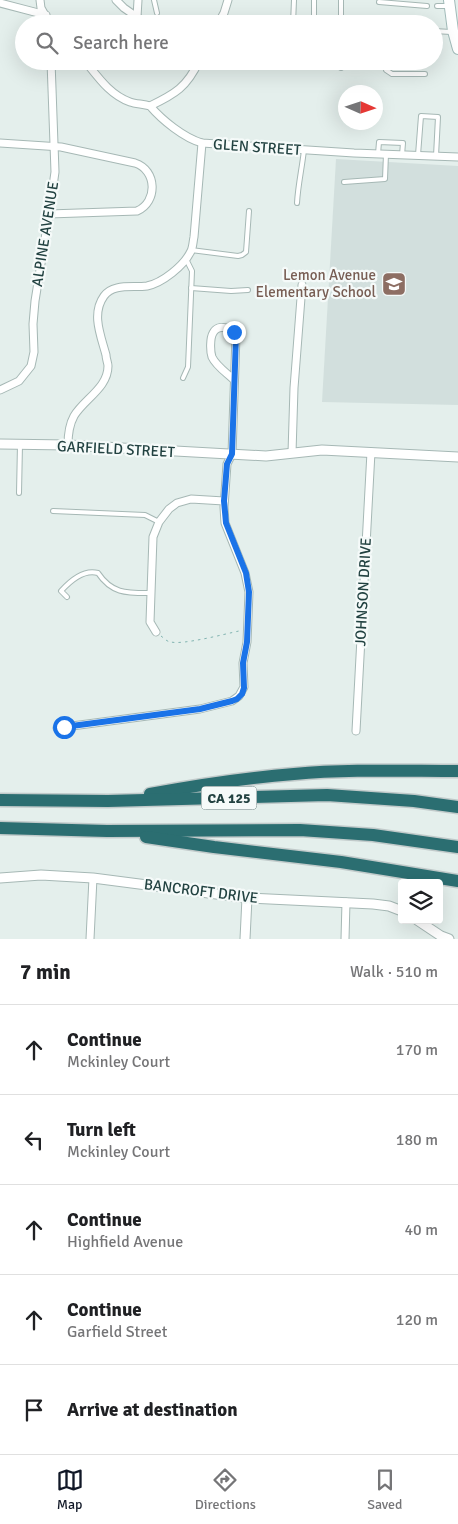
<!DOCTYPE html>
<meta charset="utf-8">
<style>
body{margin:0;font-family:Signika,sans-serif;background:#f6f6f6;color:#202124}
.controls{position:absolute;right:15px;bottom:15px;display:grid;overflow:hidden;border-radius:5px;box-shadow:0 5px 20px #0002}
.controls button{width:45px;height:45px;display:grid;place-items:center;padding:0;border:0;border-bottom:1px solid #e0e0e0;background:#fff;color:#202124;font:25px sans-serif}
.compass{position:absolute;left:338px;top:85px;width:45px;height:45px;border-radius:50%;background:#fff;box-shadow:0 5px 20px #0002;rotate:93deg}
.stop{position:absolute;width:15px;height:15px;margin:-11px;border:4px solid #1a73e8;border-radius:50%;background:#fff}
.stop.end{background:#1a73e8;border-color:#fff;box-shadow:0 1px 5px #0008}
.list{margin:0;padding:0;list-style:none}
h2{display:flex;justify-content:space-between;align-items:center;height:65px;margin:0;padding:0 20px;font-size:21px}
h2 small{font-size:16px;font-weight:400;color:#757577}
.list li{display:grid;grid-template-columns:32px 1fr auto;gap:15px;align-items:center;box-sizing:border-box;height:90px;padding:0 20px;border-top:1px solid #e0e0e0}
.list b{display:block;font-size:19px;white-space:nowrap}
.list p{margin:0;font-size:16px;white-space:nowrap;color:#757577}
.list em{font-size:16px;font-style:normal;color:#757577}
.icon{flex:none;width:28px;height:28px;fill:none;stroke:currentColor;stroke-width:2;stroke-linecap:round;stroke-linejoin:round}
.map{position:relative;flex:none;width:458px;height:939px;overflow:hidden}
.search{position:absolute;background:#fff;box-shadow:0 5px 20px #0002;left:15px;right:15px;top:15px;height:55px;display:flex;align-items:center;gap:12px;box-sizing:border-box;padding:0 18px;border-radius:28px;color:#757577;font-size:19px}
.sheet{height:515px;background:#fff}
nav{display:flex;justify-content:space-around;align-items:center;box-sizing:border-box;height:70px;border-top:1px solid #e0e0e0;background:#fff;font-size:14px;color:#757577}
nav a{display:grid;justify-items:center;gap:2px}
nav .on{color:#111827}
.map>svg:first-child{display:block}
.built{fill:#d2dfdd}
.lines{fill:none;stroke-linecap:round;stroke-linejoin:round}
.service-casing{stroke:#a6b8b5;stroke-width:6}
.minor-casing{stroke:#a6b8b5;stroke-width:9}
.tertiary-casing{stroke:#a6b8b5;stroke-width:11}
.secondary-casing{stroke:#a1bbb9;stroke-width:12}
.motorway-casing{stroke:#c1caca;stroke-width:15}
.path{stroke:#82b4b1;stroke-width:1;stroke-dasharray:2.5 4;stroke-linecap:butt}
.service{stroke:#fff;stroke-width:4}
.minor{stroke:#fff;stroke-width:7}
.tertiary{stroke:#fff;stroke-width:9}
.secondary{stroke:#fff;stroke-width:10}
.motorway{stroke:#2b6e71;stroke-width:12}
.route{stroke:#1a73e8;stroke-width:6}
.labels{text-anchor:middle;stroke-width:4.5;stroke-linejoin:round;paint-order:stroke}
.shield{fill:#f5faf9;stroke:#617978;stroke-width:1}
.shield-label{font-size:14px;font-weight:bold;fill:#224241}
.street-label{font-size:15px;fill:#224241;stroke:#f5faf9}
.education-label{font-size:15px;fill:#785e54;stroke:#f5faf9;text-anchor:end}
</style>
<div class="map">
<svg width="458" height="939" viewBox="0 0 458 939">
<rect width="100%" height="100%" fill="#e4efec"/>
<path class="built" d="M336,159L458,166V405L322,402Z"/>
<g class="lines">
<defs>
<g id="service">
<path d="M154,0L157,13"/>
<path d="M341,0V24"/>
<path d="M379,2L427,6"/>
<path d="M437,6H450"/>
<path d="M293,24L294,0"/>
<path d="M314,24V0"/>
<path d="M434,31L451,32"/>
<path d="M341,61V68"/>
<path d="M386,61V70L392,74H425"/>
<path d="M291,64V61"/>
<path d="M313,66V61"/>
<path d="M378,154L379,142L403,143L402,155"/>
<path d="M418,155L421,116L438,117L436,156"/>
<path d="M344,182L385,179L386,154"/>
<path d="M297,203C298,185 302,168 304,150"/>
<path d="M191,250L238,256L242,255L246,252L249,211"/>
<path d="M191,288L231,291L248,290"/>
<path d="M183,378L188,367L192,271L186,259"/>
<path d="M19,493L20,444"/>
<path d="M53,511L145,515L159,522"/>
<path d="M67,597L61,591C70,581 84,569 98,573C112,594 127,593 151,593"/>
</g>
<g id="minor">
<path d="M40,0L41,8L50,24"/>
<path d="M116,0L124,8L147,24"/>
<path d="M0,3L46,15"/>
<path d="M137,17L138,0"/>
<path d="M218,24L224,13L228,0"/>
<path d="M85,61C98,77 110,95 130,102C136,104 143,104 150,106C162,120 184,138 202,143L354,153L458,157"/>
<path d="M150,106C175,94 187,87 199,61"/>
<path d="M0,143L61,147L135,163C157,170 158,202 137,211L49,214"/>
<path d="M0,390L19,381L31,366L34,352L33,324L35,301L49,214L55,172L51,61"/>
<path d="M68,445C68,435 69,425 74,416C84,399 108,388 108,366C108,363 106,359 106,355C101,336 91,314 104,296C113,283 133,288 147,286C162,283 184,266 191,251C193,247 193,241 194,237L202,143"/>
<path d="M292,453L294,388L302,285"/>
<path d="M156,632L150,622L151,593L153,537L159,522L169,509L177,503L191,499L224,501"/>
<path d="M57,728L200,709L232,701L239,696L244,687L243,663L247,642L249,592L245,573L225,523L224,507L227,464L232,454L236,336C232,328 218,323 213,333C210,338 210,351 212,357C216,366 228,374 234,380"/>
<path d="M356,731L371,452"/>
<path d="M90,939L93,878"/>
<path d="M345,939L346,902"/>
</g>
<g id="tertiary">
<path d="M0,444L68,445L266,456L322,450L458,457"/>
<path d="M0,878L41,875L93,878L247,898L373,904L389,906L402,911"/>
<path d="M417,920L441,936L449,939"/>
<path d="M245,939L247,898"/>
</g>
<path id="secondary" d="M449,0L453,31L458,49"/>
<g id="motorway">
<path d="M150,794C198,785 246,778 294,774C348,769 403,771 458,771"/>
<path d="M0,800L108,801L327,795L414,801L458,807"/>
<path d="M0,828L107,831L300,830L373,835L458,847"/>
<path d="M146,837L214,847L341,862L458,881"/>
</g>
</defs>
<use href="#service" class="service-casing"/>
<use href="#minor" class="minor-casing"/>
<use href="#tertiary" class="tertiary-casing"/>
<use href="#secondary" class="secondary-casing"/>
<use href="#motorway" class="motorway-casing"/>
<path class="path" d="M161,636C164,638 167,642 171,642C183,645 225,634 239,631"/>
<use href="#service" class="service"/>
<use href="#minor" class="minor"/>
<use href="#tertiary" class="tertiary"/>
<use href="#secondary" class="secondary"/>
<use href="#motorway" class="motorway"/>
</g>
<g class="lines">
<path class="route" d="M64,727L200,709L232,701L237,699L242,694L244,688L243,663L247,642L249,592L246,573L226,523L224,501L227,464L232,454L236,336L234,332"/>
</g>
<defs>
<symbol id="school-square" viewBox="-11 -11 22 22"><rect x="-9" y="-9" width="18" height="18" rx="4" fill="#8d6e63" stroke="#f5faf9"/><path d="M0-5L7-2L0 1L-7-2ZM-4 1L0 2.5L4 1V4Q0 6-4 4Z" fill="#fff"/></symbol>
</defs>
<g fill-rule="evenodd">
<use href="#school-square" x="380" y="270" width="28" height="28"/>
</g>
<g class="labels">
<rect class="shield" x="201.5" y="786.5" width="55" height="23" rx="4"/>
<g class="shield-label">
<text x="229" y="803">CA 125</text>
</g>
<g class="street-label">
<text transform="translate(257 147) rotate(4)" y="5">GLEN STREET</text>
<text transform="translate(45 234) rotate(-81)" y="5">ALPINE AVENUE</text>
<text transform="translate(116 449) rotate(3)" y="5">GARFIELD STREET</text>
<text transform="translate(363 592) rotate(-87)" y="5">JOHNSON DRIVE</text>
<text transform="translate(201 891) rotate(7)" y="5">BANCROFT DRIVE</text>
</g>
<g class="education-label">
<text x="376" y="280">Lemon Avenue<tspan x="376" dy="17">Elementary School</tspan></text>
</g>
</g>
</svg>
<div class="controls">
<button><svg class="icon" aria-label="layers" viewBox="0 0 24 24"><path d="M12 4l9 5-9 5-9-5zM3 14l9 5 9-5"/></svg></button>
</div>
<svg class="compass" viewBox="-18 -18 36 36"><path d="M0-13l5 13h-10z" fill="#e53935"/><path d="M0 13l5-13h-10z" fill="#757577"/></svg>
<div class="stop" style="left:64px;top:727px"></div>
<div class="stop end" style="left:234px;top:332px"></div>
<div class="search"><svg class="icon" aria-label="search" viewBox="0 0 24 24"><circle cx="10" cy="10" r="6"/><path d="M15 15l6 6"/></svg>Search here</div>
</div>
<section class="sheet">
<h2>7 min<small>Walk · 510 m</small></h2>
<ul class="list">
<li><svg class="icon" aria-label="ahead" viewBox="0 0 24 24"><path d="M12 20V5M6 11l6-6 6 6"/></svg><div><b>Continue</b><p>Mckinley Court</p></div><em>170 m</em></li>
<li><svg class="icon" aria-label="left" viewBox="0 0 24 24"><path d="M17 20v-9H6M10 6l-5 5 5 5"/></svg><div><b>Turn left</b><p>Mckinley Court</p></div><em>180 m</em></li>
<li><svg class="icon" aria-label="ahead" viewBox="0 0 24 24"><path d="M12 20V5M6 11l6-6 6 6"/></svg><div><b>Continue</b><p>Highfield Avenue</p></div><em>40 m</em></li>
<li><svg class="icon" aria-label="ahead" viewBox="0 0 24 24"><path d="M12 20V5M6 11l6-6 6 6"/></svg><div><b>Continue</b><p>Garfield Street</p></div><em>120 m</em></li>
<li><svg class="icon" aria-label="arrive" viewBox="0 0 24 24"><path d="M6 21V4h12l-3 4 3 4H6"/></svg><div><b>Arrive at destination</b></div></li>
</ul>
</section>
<nav>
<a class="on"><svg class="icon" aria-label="map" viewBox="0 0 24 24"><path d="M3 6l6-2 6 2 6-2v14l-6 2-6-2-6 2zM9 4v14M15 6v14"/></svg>Map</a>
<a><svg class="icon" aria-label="directions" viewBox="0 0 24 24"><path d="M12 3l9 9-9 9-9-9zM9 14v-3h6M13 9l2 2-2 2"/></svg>Directions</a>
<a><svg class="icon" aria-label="saved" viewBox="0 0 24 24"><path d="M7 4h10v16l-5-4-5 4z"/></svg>Saved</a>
</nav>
